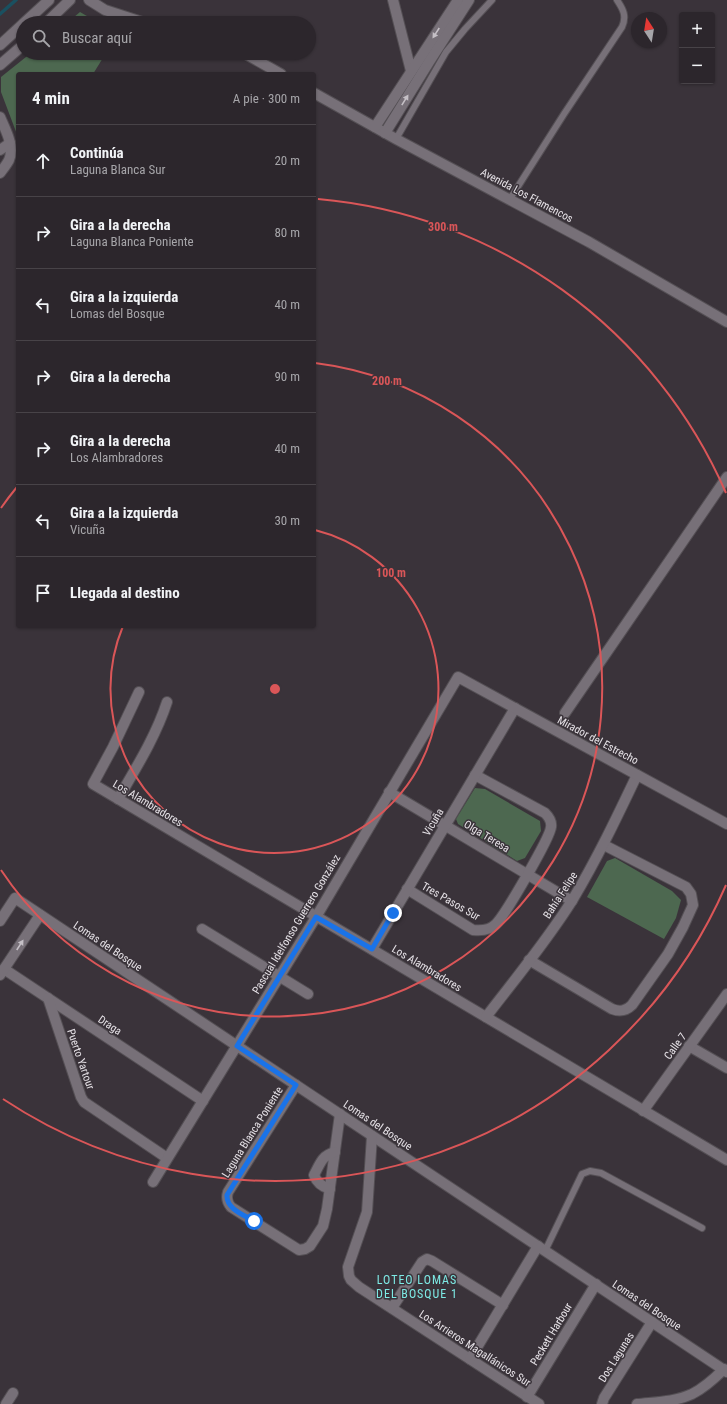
<!DOCTYPE html>
<html lang="es">
<meta charset="utf-8">
<style>
body{margin:0;font-family:"Roboto Condensed",sans-serif;background:#383238;color:#f1f3f6}
.controls{position:absolute;right:12px;top:12px;display:grid;overflow:hidden;border-radius:4px;box-shadow:0 1px 3px #0004}
.controls button{width:36px;height:36px;display:grid;place-items:center;padding:0;border:0;border-bottom:1px solid #484348;background:#2c262c;color:#f1f3f6;font:20px sans-serif}
.compass{position:absolute;left:631px;top:12px;width:36px;height:36px;border-radius:50%;background:#2c262c;box-shadow:0 1px 3px #0004;rotate:348deg}
.stop{position:absolute;width:12px;height:12px;margin:-9px;border:3px solid #1a73e8;border-radius:50%;background:#fff}
.stop.end{background:#1a73e8;border-color:#fff;box-shadow:0 1px 4px #0008}
.list{margin:0;padding:0;list-style:none}
h2{display:flex;justify-content:space-between;align-items:center;height:52px;margin:0;padding:0 16px;font-size:17px}
h2 small{font-size:13px;font-weight:400;color:#a6a5a9}
.list li{display:grid;grid-template-columns:26px 1fr auto;gap:12px;align-items:center;box-sizing:border-box;height:72px;padding:0 16px;border-top:1px solid #484348}
.list b{display:block;font-size:15px;white-space:nowrap}
.list p{margin:0;font-size:13px;white-space:nowrap;color:#a6a5a9}
.list em{font-size:13px;font-style:normal;color:#a6a5a9}
.icon{flex:none;width:22px;height:22px;fill:none;stroke:currentColor;stroke-width:2;stroke-linecap:round;stroke-linejoin:round}
.map{position:relative;flex:none;width:727px;height:1404px;overflow:hidden}
.search{position:absolute;background:#2c262c;box-shadow:0 1px 3px #0004;left:16px;top:16px;width:300px;height:44px;display:flex;align-items:center;gap:10px;box-sizing:border-box;padding:0 14px;border-radius:22px;color:#a6a5a9;font-size:15px}
.panel{position:absolute;background:#2c262c;box-shadow:0 1px 3px #0004;left:16px;top:72px;width:300px;height:556px;border-radius:4px}
.map>svg:first-child{display:block}
.green{fill:#4d6850}
.lines{fill:none;stroke-linecap:round;stroke-linejoin:round}
.stream{stroke:#1a5060;stroke-width:3.5}
.lane-casing{stroke:#544f54;stroke-width:8}
.street-casing{stroke:#544f54;stroke-width:12}
.lane{stroke:#777078;stroke-width:6}
.street{stroke:#777078;stroke-width:10}
.oneway{fill:#c5c0c6}
.route{stroke:#1a73e8;stroke-width:5}
.ring{fill:none;stroke:#da5658;stroke-width:2}
.labels{text-anchor:middle;stroke-width:3;stroke-linejoin:round;paint-order:stroke}
.street-label{font-size:11px;fill:#e6e2e7;stroke:#3a333a}
.neighbourhood-label{font-size:12px;letter-spacing:1px;fill:#7de9e4;stroke:#3a333a}
.centre{fill:#da5658;stroke:#3a333a;stroke-width:2}
.ring-label{font-size:12px;text-anchor:middle;font-weight:bold;fill:#da5658;stroke:#3a333a;stroke-width:3;stroke-linejoin:round;paint-order:stroke}
</style>
<div class="map">
<svg width="727" height="1404" viewBox="0 0 727 1404">
<rect width="100%" height="100%" fill="#3a333a"/>
<g class="green">
<path d="M80,12L99,23H67Z"/>
<path d="M31,53H106L93,74H18V137L1,92V77Z"/>
<path d="M475,788L485,789L540,821L541,831L525,858L517,861L458,824L456,819Z"/>
<path d="M615,858L672,891L681,900L676,918L664,939L587,897L607,861Z"/>
</g>
<g class="lines">
<path class="stream" d="M0,14L16,0"/>
<defs>
<g id="lane">
<path d="M396,139L446,52L465,29L492,0"/>
<path d="M510,199L564,114L622,27C627,16 623,9 617,0"/>
<path d="M545,1251L582,1174L590,1171L601,1173L702,1228"/>
</g>
<g id="street">
<path d="M89,0L105,10L145,23"/>
<path d="M393,0L411,71"/>
<path d="M24,23L49,0"/>
<path d="M46,23L70,0"/>
<path d="M0,45L23,24"/>
<path d="M244,53L281,74"/>
<path d="M0,65L23,45"/>
<path d="M314,93L396,139L589,242L727,322"/>
<path d="M0,117C5,129 15,146 9,160C7,164 3,169 0,173"/>
<path d="M375,127L458,0"/>
<path d="M385,133L429,62L469,0"/>
<path d="M0,150L10,143"/>
<path d="M139,692L113,747L93,784L727,1160"/>
<path d="M565,713L727,477"/>
<path d="M389,792L572,901"/>
<path d="M118,799C136,768 156,736 167,702"/>
<path d="M407,889L473,930C481,931 490,930 496,924C505,915 550,838 551,827C552,821 549,817 545,813L475,775"/>
<path d="M0,921L15,898L727,1372"/>
<path d="M202,929L308,994"/>
<path d="M372,949L515,708"/>
<path d="M529,960L612,1009C620,1012 626,1011 632,1005L668,954L683,927L693,905L691,894L686,887L604,845"/>
<path d="M4,969L203,1101"/>
<path d="M0,975L40,915"/>
<path d="M48,998L81,1097L84,1102L167,1158"/>
<path d="M486,1017C515,979 547,941 573,899C597,859 617,817 637,775"/>
<path d="M689,1046L727,1068"/>
<path d="M296,1085L228,1192C226,1198 227,1202 231,1207L299,1250L305,1249L310,1246L323,1226L327,1209L340,1114"/>
<path d="M643,1111L727,994"/>
<path d="M372,1136L367,1212L348,1267L349,1276L351,1280L359,1287L539,1404"/>
<path d="M153,1182L316,917L458,677L727,824"/>
<path d="M330,1189C322,1187 317,1183 314,1175C320,1164 322,1155 335,1152"/>
<path d="M392,1308L422,1262L427,1259L432,1261L503,1305"/>
<path d="M470,1359L538,1246"/>
<path d="M527,1397L596,1284"/>
<path d="M6,1404L13,1393"/>
<path d="M602,1404L604,1398L652,1322"/>
<path d="M637,1404C654,1402 675,1402 692,1394C704,1388 714,1379 724,1369"/>
</g>
</defs>
<use href="#lane" class="lane-casing"/>
<use href="#street" class="street-casing"/>
<use href="#lane" class="lane"/>
<use href="#street" class="street"/>
</g>
<defs><path id="oneway-solid" d="M-6-.8H1V-3.2L6.5 0L1 3.2V.8H-6Z"/></defs>
<g class="oneway">
<use href="#oneway-solid" transform="translate(436 33) rotate(123)"/>
<use href="#oneway-solid" transform="translate(405 100) rotate(-58)"/>
<use href="#oneway-solid" transform="translate(20 945) rotate(-57)"/>
</g>
<g class="lines">
<path class="route" d="M254,1221C244,1215 226,1209 227,1195L296,1085L237,1046L316,917L372,949L393,913"/>
</g>
<g class="ring">
<path d="M315 530A164 164 0 1 1 123 626"/>
<path d="M1 508A328 328 0 0 1 17 487M315 363A328 328 0 1 1 1 870"/>
<path d="M726 885A492 492 0 0 1 3 1099M318 199A492 492 0 0 1 726 493"/>
</g>
<g class="labels">
<g class="street-label">
<text transform="translate(527 195) rotate(28)" y="4">Avenida Los Flamencos</text>
<text transform="translate(598 740) rotate(28)" y="4">Mirador del Estrecho</text>
<text transform="translate(148 803) rotate(31)" y="4">Los Alambradores</text>
<text transform="translate(433 822) rotate(-59)" y="4">Vicuña</text>
<text transform="translate(487 836) rotate(31)" y="4">Olga Teresa</text>
<text transform="translate(560 895) rotate(-57)" y="4">Bahía Felipe</text>
<text transform="translate(451 901) rotate(30)" y="4">Tres Pasos Sur</text>
<text transform="translate(296 924) rotate(-59)" y="4">Pascual Idelfonso Guerrero González</text>
<text transform="translate(108 946) rotate(34)" y="4">Lomas del Bosque</text>
<text transform="translate(427 968) rotate(31)" y="4">Los Alambradores</text>
<text transform="translate(110 1025) rotate(34)" y="4">Draga</text>
<text transform="translate(675 1046) rotate(-54)" y="4">Calle 7</text>
<text transform="translate(81 1059) rotate(71)" y="4">Puerto Yartour</text>
<text transform="translate(378 1125) rotate(34)" y="4">Lomas del Bosque</text>
<text transform="translate(252 1132) rotate(-58)" y="4">Laguna Blanca Poniente</text>
<text transform="translate(647 1305) rotate(34)" y="4">Lomas del Bosque</text>
<text transform="translate(551 1334) rotate(-59)" y="4">Peckett Harbour</text>
<text transform="translate(475 1348) rotate(33)" y="4">Los Arrieros Magallánicos Sur</text>
<text transform="translate(616 1357) rotate(-58)" y="4">Dos Lagunas</text>
</g>
<g class="neighbourhood-label">
<text x="417" y="1284">LOTEO LOMAS<tspan x="417" dy="14">DEL BOSQUE 1</tspan></text>
</g>
</g>
<circle cx="275" cy="689" r="6" class="centre"/>
<g class="ring-label">
<text x="443" y="231">300 m</text>
<text x="387" y="385">200 m</text>
<text x="391" y="577">100 m</text>
</g>
</svg>
<div class="controls">
<button>+</button>
<button>−</button>
</div>
<svg class="compass" viewBox="-18 -18 36 36"><path d="M0-13l5 13h-10z" fill="#e53935"/><path d="M0 13l5-13h-10z" fill="#a6a5a9"/></svg>
<div class="stop" style="left:254px;top:1221px"></div>
<div class="stop end" style="left:393px;top:913px"></div>
<div class="search"><svg class="icon" aria-label="search" viewBox="0 0 24 24"><circle cx="10" cy="10" r="6"/><path d="M15 15l6 6"/></svg>Buscar aquí</div>
<section class="panel">
<h2>4 min<small>A pie · 300 m</small></h2>
<ul class="list">
<li><svg class="icon" aria-label="ahead" viewBox="0 0 24 24"><path d="M12 20V5M6 11l6-6 6 6"/></svg><div><b>Continúa</b><p>Laguna Blanca Sur</p></div><em>20 m</em></li>
<li><svg class="icon" aria-label="right" viewBox="0 0 24 24"><path d="M7 20v-9h11M14 6l5 5-5 5"/></svg><div><b>Gira a la derecha</b><p>Laguna Blanca Poniente</p></div><em>80 m</em></li>
<li><svg class="icon" aria-label="left" viewBox="0 0 24 24"><path d="M17 20v-9H6M10 6l-5 5 5 5"/></svg><div><b>Gira a la izquierda</b><p>Lomas del Bosque</p></div><em>40 m</em></li>
<li><svg class="icon" aria-label="right" viewBox="0 0 24 24"><path d="M7 20v-9h11M14 6l5 5-5 5"/></svg><div><b>Gira a la derecha</b></div><em>90 m</em></li>
<li><svg class="icon" aria-label="right" viewBox="0 0 24 24"><path d="M7 20v-9h11M14 6l5 5-5 5"/></svg><div><b>Gira a la derecha</b><p>Los Alambradores</p></div><em>40 m</em></li>
<li><svg class="icon" aria-label="left" viewBox="0 0 24 24"><path d="M17 20v-9H6M10 6l-5 5 5 5"/></svg><div><b>Gira a la izquierda</b><p>Vicuña</p></div><em>30 m</em></li>
<li><svg class="icon" aria-label="arrive" viewBox="0 0 24 24"><path d="M6 21V4h12l-3 4 3 4H6"/></svg><div><b>Llegada al destino</b></div></li>
</ul>
</section>
</div>
